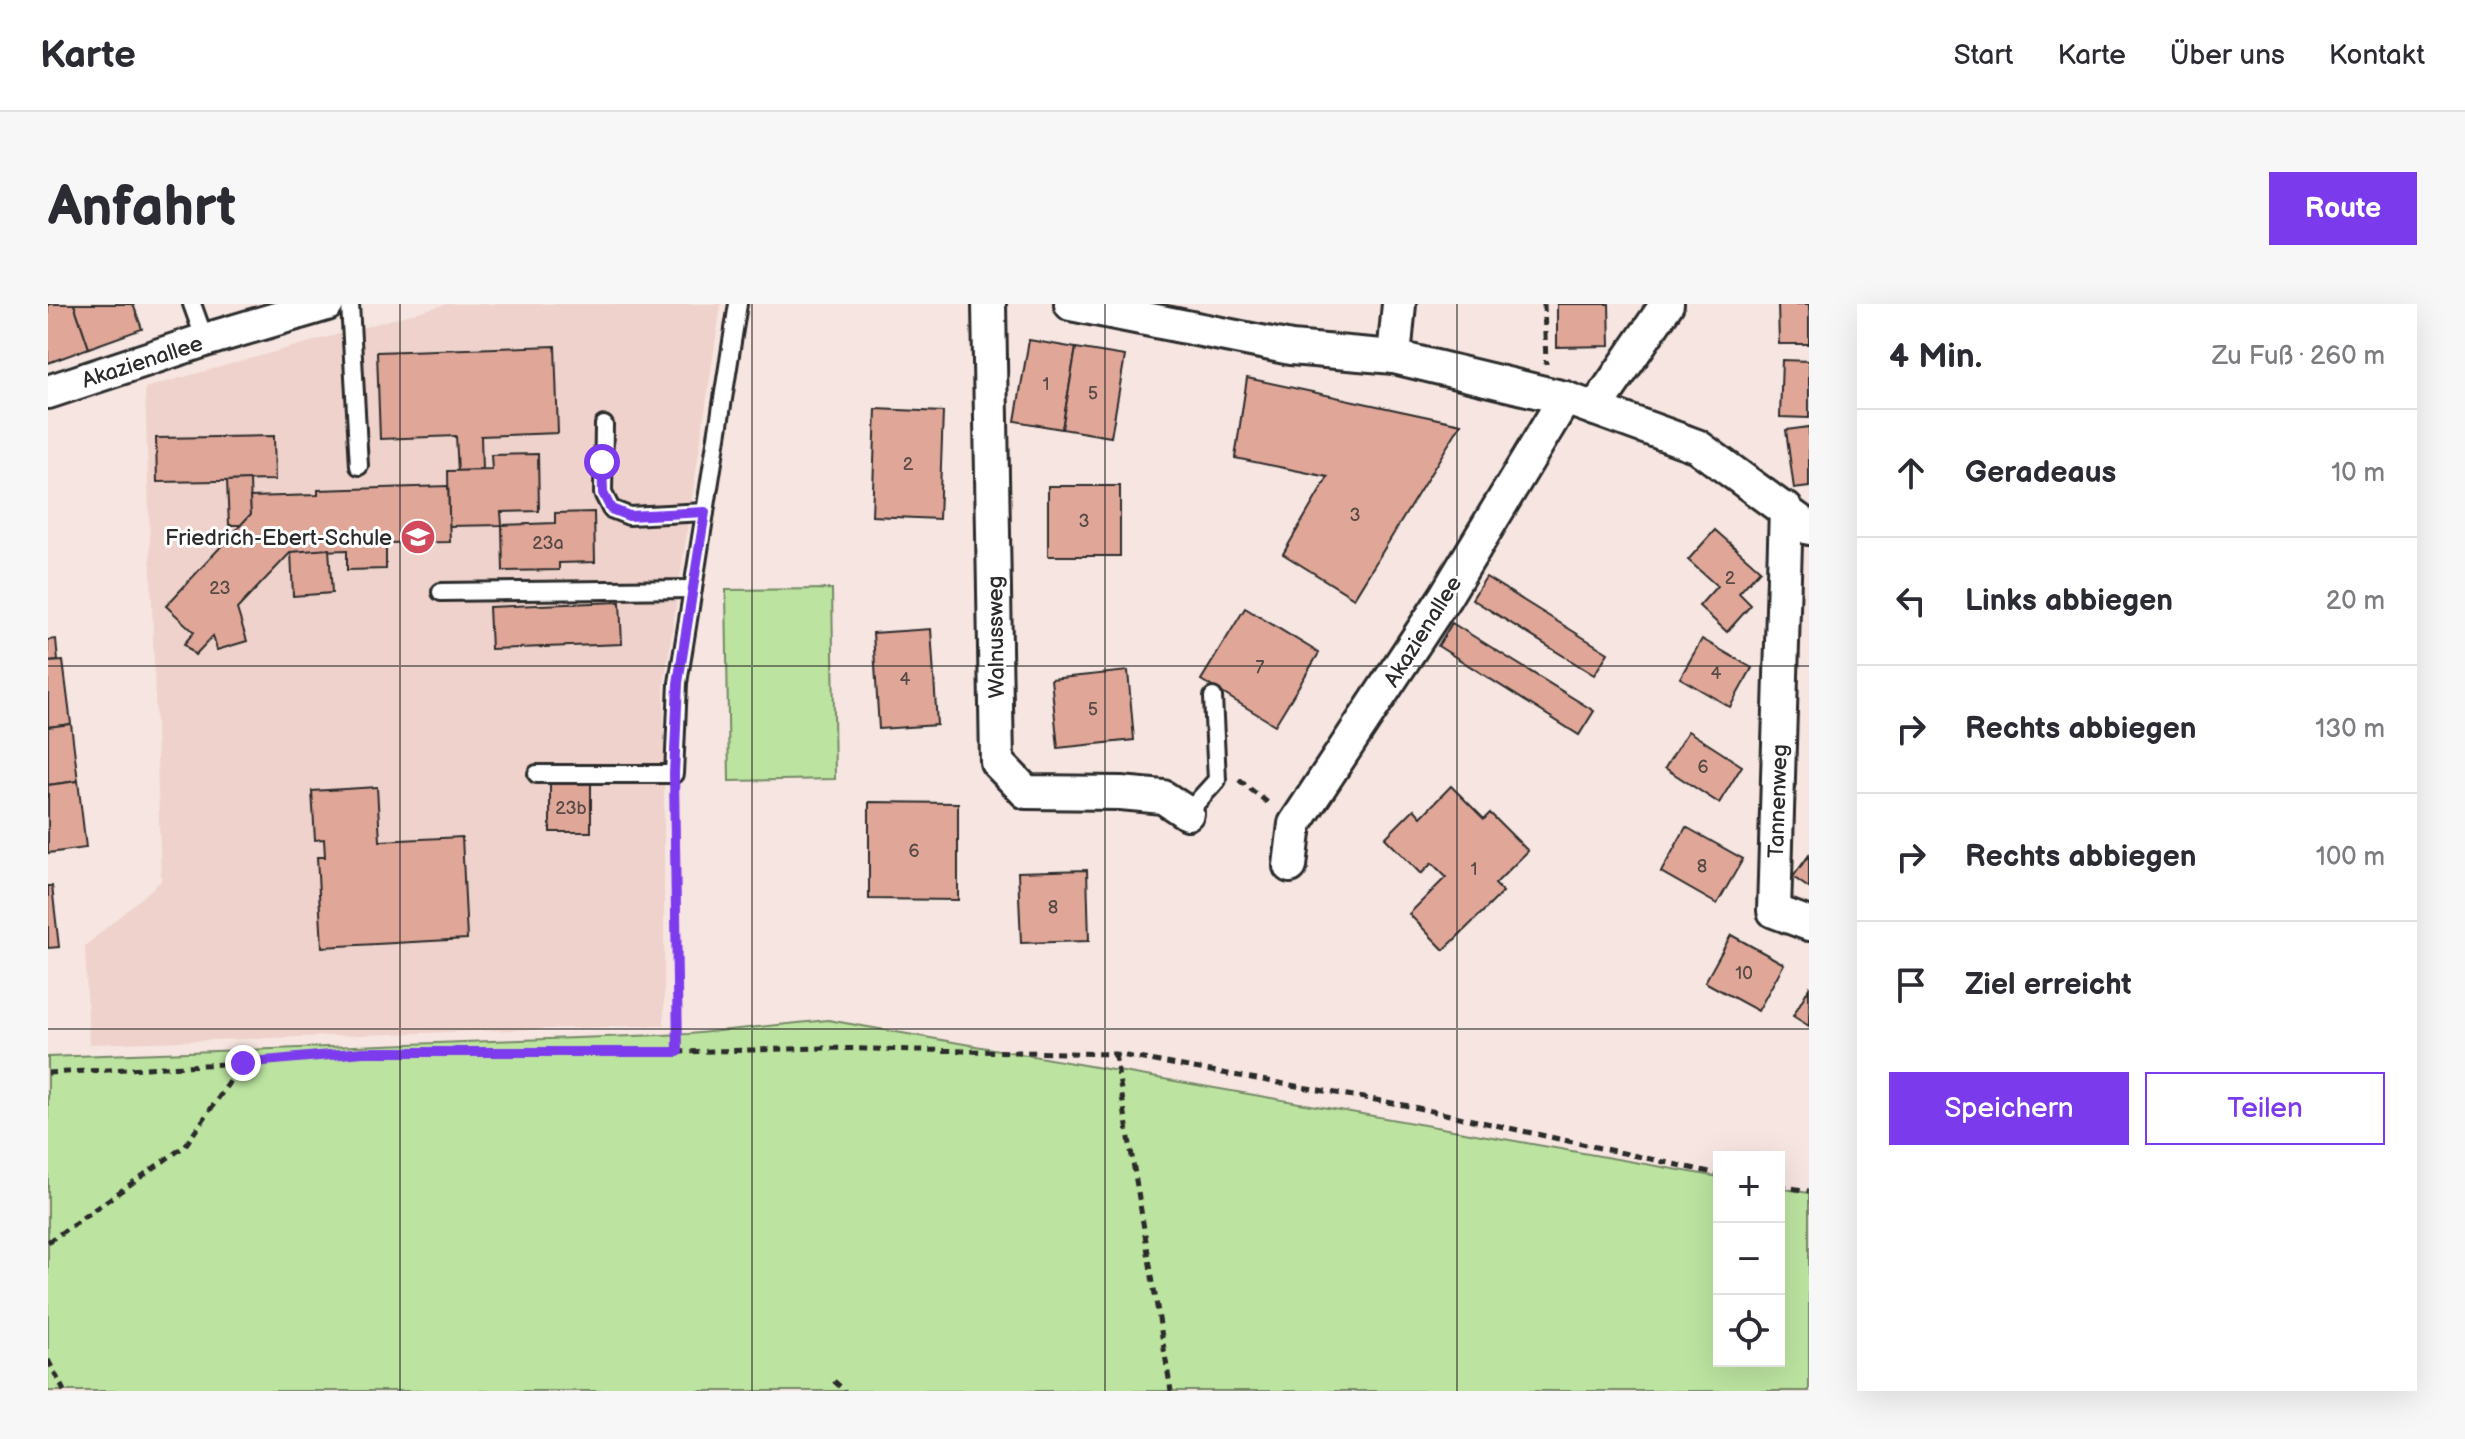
<!DOCTYPE html>
<html lang="de">
<meta charset="utf-8">
<style>
body{margin:0;font-family:"Balsamiq Sans",sans-serif;background:#f7f7f7;color:#2b2b33}
.controls{position:absolute;right:24px;bottom:24px;display:grid;overflow:hidden;border-radius:0px;box-shadow:0 8px 32px #0002}
.controls button{width:72px;height:72px;display:grid;place-items:center;padding:0;border:0;border-bottom:2px solid #e1e1e2;background:#fff;color:#2b2b33;font:40px sans-serif}
.stop{position:absolute;width:24px;height:24px;margin:-18px;border:6px solid #7c3aed;border-radius:50%;background:#fff}
.stop.end{background:#7c3aed;border-color:#fff;box-shadow:0 2px 8px #0008}
.list{margin:0;padding:0;list-style:none}
h2{display:flex;justify-content:space-between;align-items:center;height:104px;margin:0;padding:0 32px;font-size:34px}
h2 small{font-size:26px;font-weight:400;color:#7c7c81}
.list li{display:grid;grid-template-columns:52px 1fr auto;gap:24px;align-items:center;box-sizing:border-box;height:128px;padding:0 32px;border-top:2px solid #e1e1e2}
.list b{display:block;font-size:30px;white-space:nowrap}
.list em{font-size:26px;font-style:normal;color:#7c7c81}
.actions{display:flex;gap:16px;padding:24px 32px}
.actions a{flex:1;padding:18px 0;border:2px solid #7c3aed;border-radius:0px;text-align:center;font-size:28px;color:#7c3aed}
.actions .main{background:#7c3aed;color:#fff}
.icon{flex:none;width:44px;height:44px;fill:none;stroke:currentColor;stroke-width:2;stroke-linecap:round;stroke-linejoin:round}
.map{position:relative;flex:none;width:1761px;height:1087px;overflow:hidden;border-radius:0px}
header{display:flex;align-items:center;gap:48px;box-sizing:border-box;height:112px;padding:0 40px;background:#fff;border-bottom:2px solid #e1e1e2}
header strong{font-size:38px}
nav{display:flex;gap:44px;margin-inline-start:auto;font-size:28px}
.intro{display:flex;align-items:center;justify-content:space-between;box-sizing:border-box;height:192px;padding:0 48px}
h1{margin:0;font-size:56px}
.button{padding:20px 36px;border-radius:0px;background:#7c3aed;color:#fff;font-size:28px;font-weight:700}
main{display:flex;gap:48px;padding:0 48px}
aside{flex:1;background:#fff;border-radius:0px;box-shadow:0 8px 32px #0002}
.map>svg:first-child{display:block}
.built{fill:#efd2cb}
.green{fill:#bce4a0;stroke:#748866;stroke-width:2}
.building{fill:#e0a799;stroke:#2b2b2b;stroke-width:2}
.lines{fill:none;stroke-linecap:round;stroke-linejoin:round}
.service-casing{stroke:#2b2b2b;stroke-width:22}
.minor-casing{stroke:#2b2b2b;stroke-width:38}
.path{stroke:#2b2b2b;stroke-width:5;stroke-dasharray:8 6;stroke-linecap:butt}
.service{stroke:#fff;stroke-width:16}
.minor{stroke:#fff;stroke-width:32}
.route{stroke:#7c3aed;stroke-width:10}
.grid{fill:none;stroke:#2b2b2b;stroke-width:2;stroke-opacity:0.55}
.labels{text-anchor:middle;stroke-width:6;stroke-linejoin:round;paint-order:stroke}
.number-label{font-size:18px;fill:#584a46}
.street-label{font-size:22px;fill:#2b2b2b;stroke:#fff}
.poi-label{font-size:22px;fill:#2b2b2b;stroke:#fff;text-anchor:end}
</style>
<header>
<strong>Karte</strong>
<nav><a>Start</a><a>Karte</a><a>Über uns</a><a>Kontakt</a></nav>
</header>
<div class="intro"><h1>Anfahrt</h1><a class="button">Route</a></div>
<main>
<div class="map">
<svg width="1761" height="1087" viewBox="0 0 1761 1087">
<rect width="100%" height="100%" fill="#f6e5e0"/>
<filter id="ink" filterUnits="userSpaceOnUse"><feTurbulence type="fractalNoise" baseFrequency=".0125" numOctaves="2"/><feDisplacementMap in="SourceGraphic" scale="16" xChannelSelector="R" yChannelSelector="G"/><feConvolveMatrix kernelMatrix="1 2 1 2 8 2 1 2 1" color-interpolation-filters="sRGB"/></filter>
<g filter="url(#ink)">
<path class="built" d="M399,0H673L616,381V721L41,740L37,642L113,577L97,84Z"/>
<g class="green">
<path d="M784,285L787,475L681,477L678,286Z"/>
<path d="M780,716L1671,873V1057H1731V884L1761,889V1087H0V753L641,730Z"/>
</g>
<g class="building">
<path d="M0,0H26L41,44L0,59Z"/>
<path d="M26,0H85L94,25L41,44Z"/>
<path d="M1509,0H1561L1562,42L1509,43Z"/>
<path d="M1730,0H1761V40H1731Z"/>
<path d="M981,36L1028,44L1014,125L967,117Z"/>
<path d="M507,42L510,129L433,132L434,166L410,167L408,132L332,135L329,48Z"/>
<path d="M1028,44L1077,52L1063,133L1014,125Z"/>
<path d="M1734,56L1761,57V114L1732,113Z"/>
<path d="M1199,74L1413,120L1306,294L1235,250L1280,173L1187,154Z"/>
<path d="M828,105L895,108L891,215L824,212Z"/>
<path d="M1761,123V183L1746,185L1738,126Z"/>
<path d="M226,132L227,176L109,178L108,134Z"/>
<path d="M490,150L491,207L453,208L454,221L401,222L400,167L444,166L443,151Z"/>
<path d="M202,176L203,210L193,221H181L179,177Z"/>
<path d="M400,182L402,238L338,239V265L299,266V246L243,248L189,305L199,337L169,346L165,332L147,351L136,340L146,328L118,302L203,210L202,193L270,191V186Z"/>
<rect x="1000" y="182" width="72" height="70"/>
<path d="M546,208L547,258L511,259V266L455,267L454,221L507,219V209Z"/>
<path d="M1667,226L1712,266L1691,289L1703,301L1679,328L1651,302L1669,282L1640,256Z"/>
<path d="M281,245L284,289L245,292L243,248Z"/>
<path d="M1438,273L1560,349L1546,371L1424,295Z"/>
<path d="M572,298L574,340L443,345L441,303Z"/>
<path d="M1197,304L1271,349L1227,421L1153,376Z"/>
<path d="M1404,319L1546,407L1531,431L1390,342Z"/>
<path d="M883,325L889,421L831,425L825,329Z"/>
<path d="M8,335L10,357L0,358V336Z"/>
<path d="M1654,335L1704,364L1682,403L1632,374Z"/>
<path d="M15,357L23,420L0,423V358Z"/>
<path d="M1080,367L1086,436L1010,444L1003,375Z"/>
<path d="M23,420L30,477L0,481V423Z"/>
<path d="M1640,427L1694,462L1671,499L1617,464Z"/>
<path d="M30,477L38,544L0,549V481Z"/>
<path d="M543,479V528H502V480Z"/>
<path d="M1403,482L1436,515L1442,509L1480,547L1447,580L1455,588L1396,646L1361,610L1398,573L1384,559L1373,570L1337,534L1366,505L1373,513Z"/>
<path d="M329,483L332,537L414,533L419,635L274,643L269,553H277L276,535L267,536L264,487Z"/>
<path d="M821,498L910,499V596L821,595Z"/>
<path d="M1638,523L1695,555L1669,600L1613,568Z"/>
<path d="M1761,551V584L1745,573Z"/>
<path d="M1039,566L1041,637L973,639L970,568Z"/>
<path d="M0,582H4L11,643L0,644Z"/>
<path d="M1683,631L1736,660L1710,707L1657,678Z"/>
<path d="M1761,684V722L1745,712Z"/>
</g>
<g class="lines">
<defs>
<g id="service">
<path d="M144,0L157,36"/>
<path d="M302,0L311,162"/>
<path d="M556,121L555,189L563,205L581,212L657,208"/>
<path d="M393,288L645,285"/>
<path d="M489,470H626L630,379L690,0"/>
<path d="M1139,509L1169,476L1165,393"/>
</g>
<g id="minor">
<path d="M941,0L949,458L978,488L1073,489L1115,493L1139,509"/>
<path d="M1023,0L1243,44L1346,53L1517,94L1649,142L1761,224"/>
<path d="M1346,53L1351,0"/>
<path d="M0,88L157,36L279,0"/>
<path d="M1547,105L1619,0"/>
<path d="M1738,205L1726,607L1761,620"/>
<path d="M1242,562L1247,520L1397,293L1517,94"/>
</g>
</defs>
<use href="#service" class="service-casing"/>
<use href="#minor" class="minor-casing"/>
<g class="path">
<path d="M1496,0L1498,60"/>
<path d="M1191,476L1224,502"/>
<path d="M626,489L630,748"/>
<path d="M1067,750L1123,1087"/>
<path d="M0,769L195,759L315,748H630L776,744L1067,750L1356,801L1671,870"/>
<path d="M1731,882L1761,887"/>
<path d="M0,938L137,842L194,760"/>
<path d="M0,1056L16,1087"/>
<path d="M786,1077L797,1087"/>
</g>
<use href="#service" class="service"/>
<use href="#minor" class="minor"/>
</g>
</g>
<g class="lines" filter="url(#ink)">
<path class="route" d="M195,759L315,748H630L626,470L630,379L657,208L581,212L563,205L555,189L554,158"/>
</g>
<path class="grid" d="M352,0V1087M704,0V1087M1057,0V1087M1409,0V1087M0,362H1761M0,725H1761"/>
<defs>
<symbol id="school-disc" viewBox="-11 -11 22 22"><circle r="9.5" fill="#d1495b" stroke="#fff"/><path d="M0-5L7-2L0 1L-7-2ZM-4 1L0 2.5L4 1V4Q0 6-4 4Z" fill="#fff"/></symbol>
</defs>
<g fill-rule="evenodd">
<use href="#school-disc" x="350" y="213" width="40" height="40"/>
</g>
<g class="labels">
<g class="number-label">
<text x="998" y="86">1</text>
<text x="1045" y="95">5</text>
<text x="860" y="166">2</text>
<text x="1307" y="217">3</text>
<text x="1036" y="223">3</text>
<text x="500" y="245">23a</text>
<text x="1682" y="280">2</text>
<text x="172" y="290">23</text>
<text x="1212" y="369">7</text>
<text x="1668" y="375">4</text>
<text x="857" y="381">4</text>
<text x="1045" y="411">5</text>
<text x="1655" y="469">6</text>
<text x="523" y="510">23b</text>
<text x="866" y="553">6</text>
<text x="1654" y="568">8</text>
<text x="1426" y="571">1</text>
<text x="1005" y="609">8</text>
<text x="1696" y="675">10</text>
</g>
<g class="street-label">
<text transform="translate(94 57) rotate(-18)" y="8">Akazienallee</text>
<text transform="translate(1374 327) rotate(-58)" y="8">Akazienallee</text>
<text transform="translate(947 333) rotate(-91)" y="8">Walnussweg</text>
<text transform="translate(1729 497) rotate(-88)" y="8">Tannenweg</text>
</g>
<g class="poi-label">
<text x="344" y="241">Friedrich-Ebert-Schule</text>
</g>
</g>
</svg>
<div class="controls">
<button>+</button>
<button>−</button>
<button><svg class="icon" aria-label="locate" viewBox="0 0 24 24"><circle cx="12" cy="12" r="6"/><path d="M12 2v4M12 18v4M2 12h4M18 12h4"/></svg></button>
</div>
<div class="stop" style="left:554px;top:158px"></div>
<div class="stop end" style="left:195px;top:759px"></div>
</div>
<aside>
<h2>4 Min.<small>Zu Fuß · 260 m</small></h2>
<ul class="list">
<li><svg class="icon" aria-label="ahead" viewBox="0 0 24 24"><path d="M12 20V5M6 11l6-6 6 6"/></svg><div><b>Geradeaus</b></div><em>10 m</em></li>
<li><svg class="icon" aria-label="left" viewBox="0 0 24 24"><path d="M17 20v-9H6M10 6l-5 5 5 5"/></svg><div><b>Links abbiegen</b></div><em>20 m</em></li>
<li><svg class="icon" aria-label="right" viewBox="0 0 24 24"><path d="M7 20v-9h11M14 6l5 5-5 5"/></svg><div><b>Rechts abbiegen</b></div><em>130 m</em></li>
<li><svg class="icon" aria-label="right" viewBox="0 0 24 24"><path d="M7 20v-9h11M14 6l5 5-5 5"/></svg><div><b>Rechts abbiegen</b></div><em>100 m</em></li>
<li><svg class="icon" aria-label="arrive" viewBox="0 0 24 24"><path d="M6 21V4h12l-3 4 3 4H6"/></svg><div><b>Ziel erreicht</b></div></li>
</ul>
<div class="actions"><a class="main">Speichern</a><a>Teilen</a></div>
</aside>
</main>
